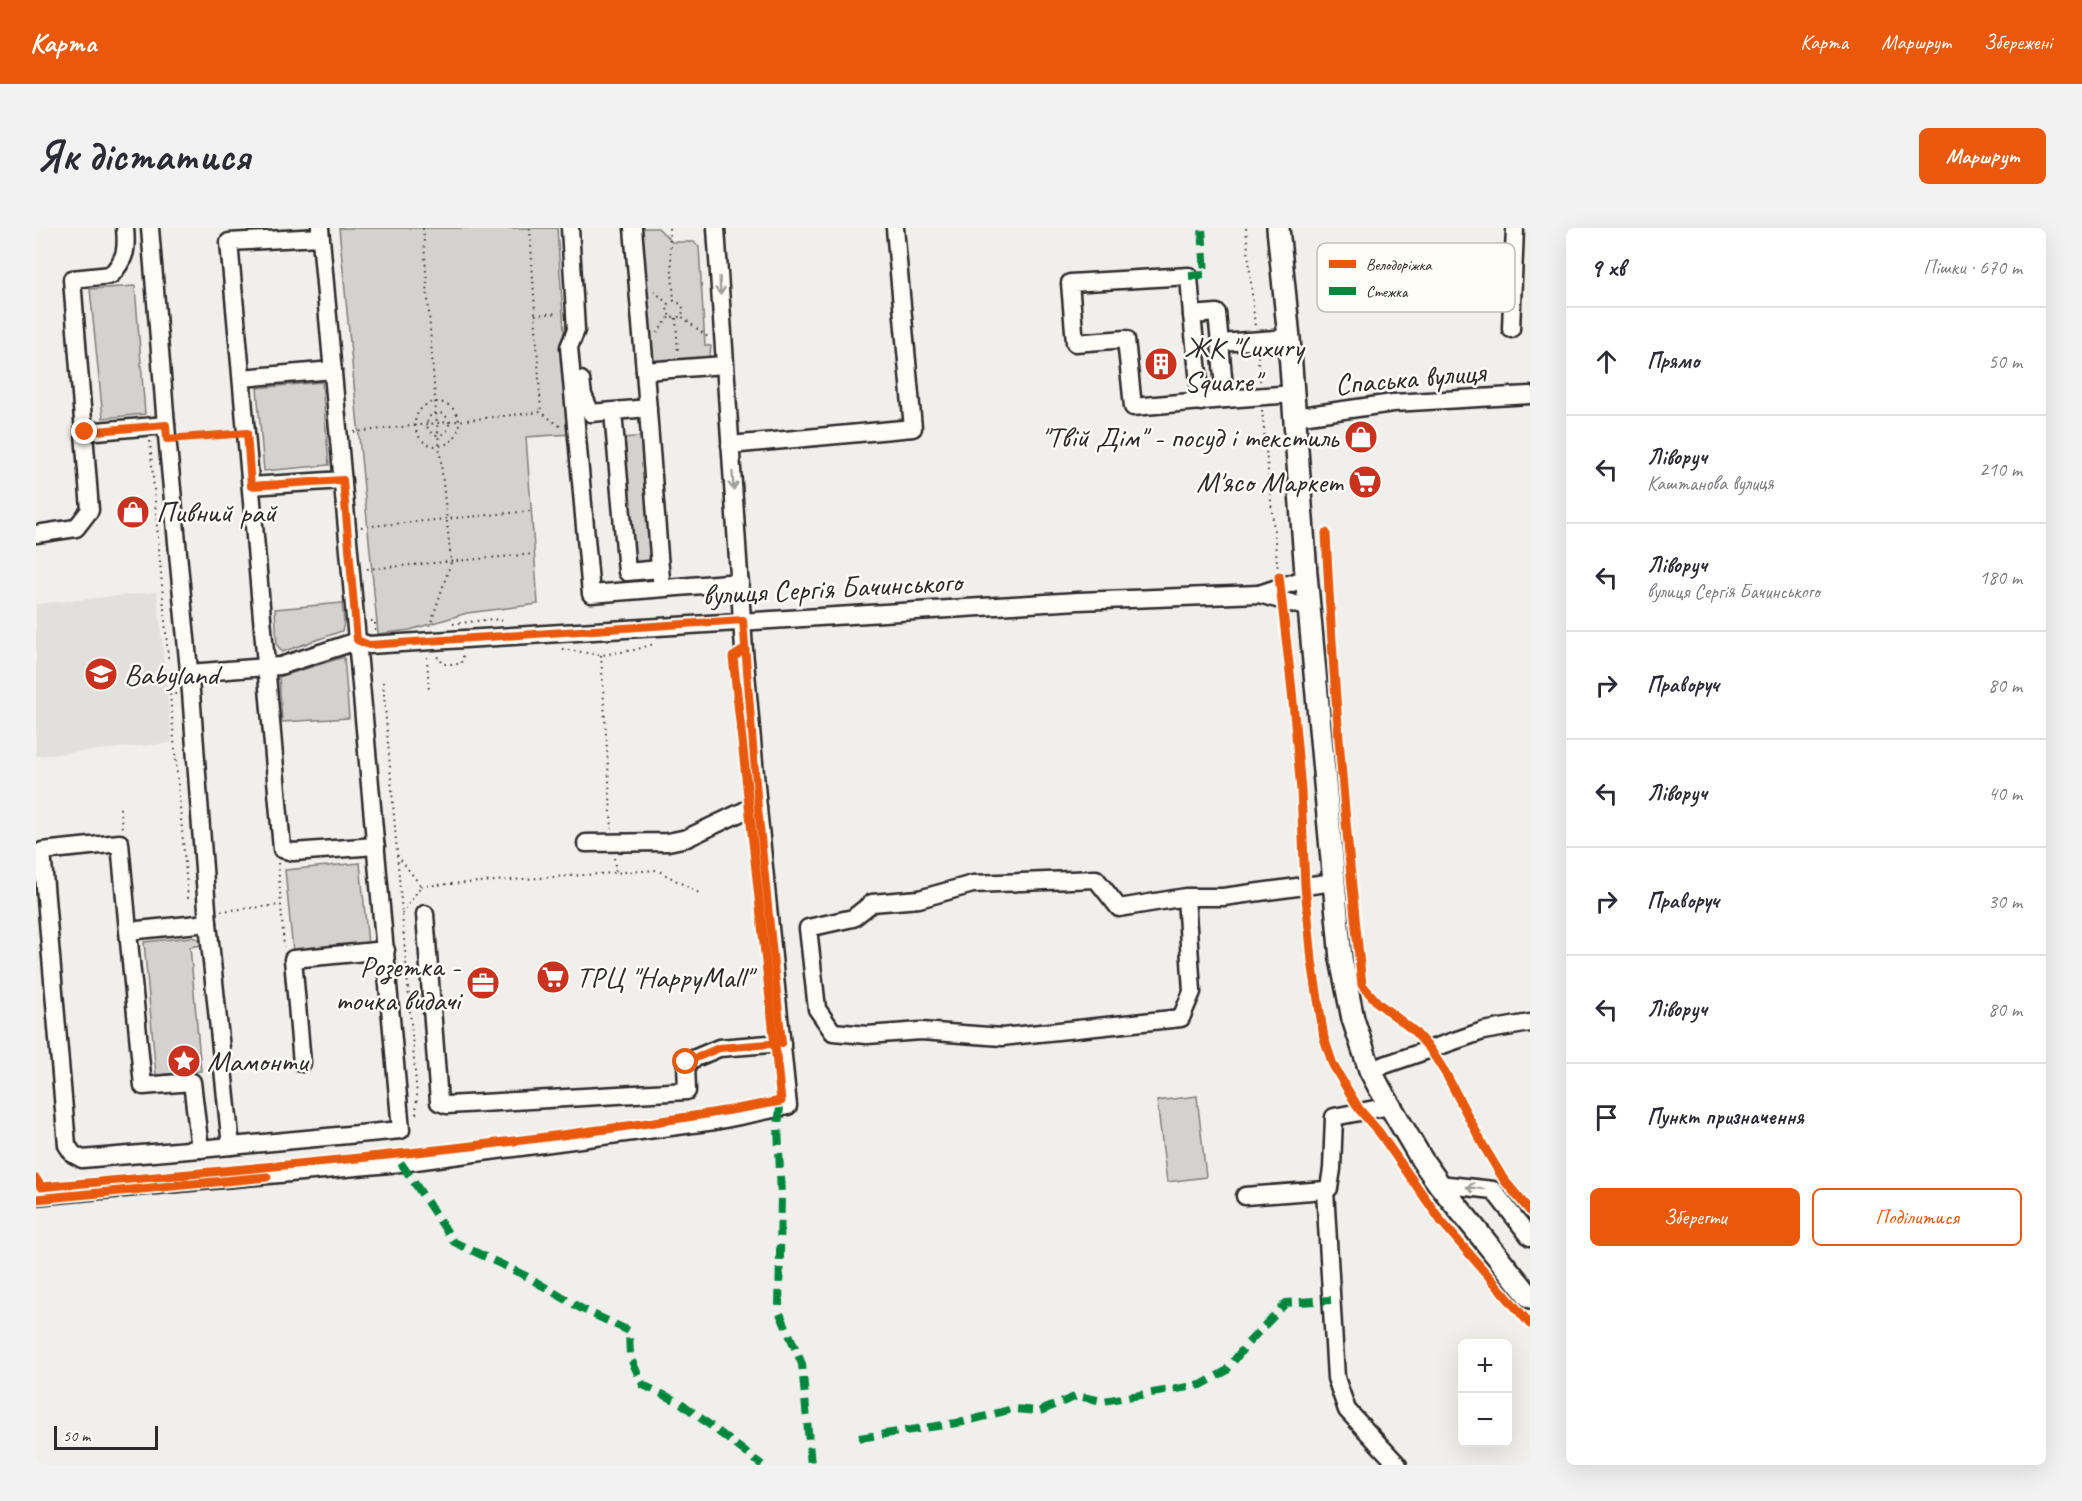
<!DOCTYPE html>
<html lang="uk">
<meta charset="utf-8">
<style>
body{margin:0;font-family:Caveat,sans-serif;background:#f2f2f3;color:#2b2b33}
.controls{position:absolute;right:18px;bottom:18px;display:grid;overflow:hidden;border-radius:9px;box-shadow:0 6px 24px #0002}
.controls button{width:54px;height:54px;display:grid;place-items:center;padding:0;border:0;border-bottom:2px solid #e1e1e2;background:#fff;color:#2b2b33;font:30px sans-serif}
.scale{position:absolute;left:18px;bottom:15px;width:104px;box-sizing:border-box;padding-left:6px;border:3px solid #2b2b2b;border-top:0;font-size:16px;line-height:21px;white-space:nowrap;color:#2b2b2b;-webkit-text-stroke:4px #fdfcf7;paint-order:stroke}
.stop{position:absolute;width:18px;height:18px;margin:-14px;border:4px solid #ea580c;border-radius:50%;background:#fff}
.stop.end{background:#ea580c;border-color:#fff;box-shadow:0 2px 6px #0008}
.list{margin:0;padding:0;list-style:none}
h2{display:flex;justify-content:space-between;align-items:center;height:78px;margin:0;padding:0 24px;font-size:26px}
h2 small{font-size:20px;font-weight:400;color:#7c7c81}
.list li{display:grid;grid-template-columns:39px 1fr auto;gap:18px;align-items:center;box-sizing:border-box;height:108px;padding:0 24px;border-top:2px solid #e1e1e2}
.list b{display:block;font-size:22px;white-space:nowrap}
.list p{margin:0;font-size:20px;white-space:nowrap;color:#7c7c81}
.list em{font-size:20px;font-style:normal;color:#7c7c81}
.actions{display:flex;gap:12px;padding:18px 24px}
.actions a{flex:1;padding:14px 0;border:2px solid #ea580c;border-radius:9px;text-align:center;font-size:21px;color:#ea580c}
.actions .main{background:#ea580c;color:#fff}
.icon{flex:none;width:33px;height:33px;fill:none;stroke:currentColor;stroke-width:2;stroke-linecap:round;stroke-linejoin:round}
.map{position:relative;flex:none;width:1494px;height:1237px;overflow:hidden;border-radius:9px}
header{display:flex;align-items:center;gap:36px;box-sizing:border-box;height:84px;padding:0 30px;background:#ea580c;color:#fff}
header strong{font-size:28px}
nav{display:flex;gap:33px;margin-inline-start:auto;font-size:21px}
.intro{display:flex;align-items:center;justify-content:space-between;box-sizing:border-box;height:144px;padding:0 36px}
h1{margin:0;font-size:42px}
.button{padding:15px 27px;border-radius:9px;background:#ea580c;color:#fff;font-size:21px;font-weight:700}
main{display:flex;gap:36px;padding:0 36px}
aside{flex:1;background:#fff;border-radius:9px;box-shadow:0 6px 24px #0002}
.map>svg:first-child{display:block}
.built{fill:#e1e0dc}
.green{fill:#d3d2cf;stroke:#7f7e7d;stroke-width:1.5}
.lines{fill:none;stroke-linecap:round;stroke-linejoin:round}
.minor-casing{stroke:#2b2b2b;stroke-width:21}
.major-casing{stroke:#2b2b2b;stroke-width:26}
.path{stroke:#2b2b2b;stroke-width:2;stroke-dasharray:1.5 4.5;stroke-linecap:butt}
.minor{stroke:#fdfcf7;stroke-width:16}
.major{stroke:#fdfcf7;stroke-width:21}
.quiet{stroke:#00873e;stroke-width:8;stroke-dasharray:15 8;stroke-linecap:butt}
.cycleway-casing{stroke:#fdfcf7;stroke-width:13}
.cycleway{stroke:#e8590c;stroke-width:9}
.oneway{stroke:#9e9e9b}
.route{stroke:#ea580c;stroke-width:8}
.labels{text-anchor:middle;stroke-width:5;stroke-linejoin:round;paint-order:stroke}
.poi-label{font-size:30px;fill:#2b2b2b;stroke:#fdfcf7;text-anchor:start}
.street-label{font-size:30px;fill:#2b2b2b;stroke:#fdfcf7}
.key{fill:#fdfcf7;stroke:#bebdba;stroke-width:1.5}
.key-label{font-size:16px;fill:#2b2b2b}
</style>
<header>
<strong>Карта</strong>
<nav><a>Карта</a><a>Маршрут</a><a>Збережені</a></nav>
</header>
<div class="intro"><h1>Як дістатися</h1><a class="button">Маршрут</a></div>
<main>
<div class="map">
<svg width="1494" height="1237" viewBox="0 0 1494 1237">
<rect width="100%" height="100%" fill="#f0efeb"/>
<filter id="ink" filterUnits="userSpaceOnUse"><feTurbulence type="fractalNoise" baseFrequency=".0167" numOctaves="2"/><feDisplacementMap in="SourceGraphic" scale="12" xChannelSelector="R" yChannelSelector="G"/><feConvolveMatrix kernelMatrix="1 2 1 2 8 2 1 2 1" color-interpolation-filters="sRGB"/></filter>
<g filter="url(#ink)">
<path class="built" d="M121,364L136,515L0,528V376Z"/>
<g class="green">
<path d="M303,0H521L535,206L490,209L502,376L431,385L374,402L342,406Z"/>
<path d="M604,0H622L636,14H658L663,19L669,117L675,118L674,127L666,133L616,137Z"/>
<path d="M99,58L109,186L67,190L54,61Z"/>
<path d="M286,154L293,237L228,243L221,160Z"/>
<path d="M609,208L618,334L597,335L587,210Z"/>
<path d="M306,375L308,395L306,403L246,424L241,417L239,381Z"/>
<path d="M308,429L313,490L246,494L243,449Z"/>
<path d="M324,635L332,716L257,724L249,642Z"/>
<path d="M156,709L162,711L166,717L154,719L165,843L120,847L108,714Z"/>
<path d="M1161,868L1170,949L1131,954L1121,873Z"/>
</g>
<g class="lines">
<defs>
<g id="minor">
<path d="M114,0L130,197L155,464L172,695L195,918"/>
<path d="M534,0L540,102L533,119L555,366L704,354"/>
<path d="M597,0L609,143L688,137"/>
<path d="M284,9L193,14C212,216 227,418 246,621L257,624L340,618"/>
<path d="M1156,87L1153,48L1034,55L1039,115L1090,111L1097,179L1189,171L1184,115L1253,110"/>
<path d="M1475,101L1479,0"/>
<path d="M609,143L624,341"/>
<path d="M206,150L297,142"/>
<path d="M545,152L547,167L555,185L612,180"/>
<path d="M1189,171L1257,166"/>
<path d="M1165,174L1156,87L1181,85L1184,115"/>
<path d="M577,184L591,344L624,341L626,359"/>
<path d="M1258,189L1357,175L1494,167"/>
<path d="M49,204L130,197"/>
<path d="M694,217L877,200L859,0"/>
<path d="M215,258L307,252"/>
<path d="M0,306L40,300L54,282L36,51L75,47C90,30 91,22 89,0"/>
<path d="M1223,366L1271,350"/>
<path d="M153,445L244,438L321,413L333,417L1042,373L1223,366L1273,380"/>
<path d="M550,615L632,614L651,610L712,581L722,580"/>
<path d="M1150,669L1083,680L1060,651L937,656L883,671L836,675L817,690L772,700L781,781L797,804L831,807L885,803L966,809L1145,790L1156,764L1150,669H1187L1298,654"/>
<path d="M389,686L403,874L411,877L651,863L650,834L683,820L746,815"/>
<path d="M92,703L84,615L6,623L31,917L37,926L46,931L164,921L156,854L107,858L92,703L172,695"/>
<path d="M266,835L257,731L350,722"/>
<path d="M1334,842L1447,803L1494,795"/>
<path d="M164,921L365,902L284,0"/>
<path d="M1403,956L1457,962L1494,1009"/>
<path d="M1289,962L1300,1150L1311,1182L1362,1237"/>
<path d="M0,968L365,935L679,893L752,878L722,580L708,422L680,0"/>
<path d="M1209,968L1289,962L1293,960L1296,941L1298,889L1354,878"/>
</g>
<path id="major" d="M1242,0L1253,110L1270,346L1305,731L1317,791L1334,842L1343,859L1386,932L1403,956L1494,1069"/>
</defs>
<use href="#minor" class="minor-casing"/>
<use href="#major" class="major-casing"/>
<g class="path">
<path d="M387,0L400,185L415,334L394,398"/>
<path d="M494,0L505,184"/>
<path d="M633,0L638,73L645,76L648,82L645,88L673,110"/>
<path d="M1210,0L1219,99"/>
<path d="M618,63L632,76L631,84L634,88"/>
<path d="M499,87L523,85"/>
<path d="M640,90L642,126"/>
<path d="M621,105L634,88L640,90L645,88"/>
<path d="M1222,128L1224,153"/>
<circle cx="401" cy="196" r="22"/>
<path d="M1226,182L1242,344"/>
<circle cx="402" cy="196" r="11"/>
<path d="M318,204L505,184L525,199"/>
<path d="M145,210L196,206"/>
<path d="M114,213L132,429H137"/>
<path d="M325,299L495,283"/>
<path d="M331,341L498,326"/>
<path d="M335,393H339V402"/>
<path d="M417,396L456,391L468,393"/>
<path d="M526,421L565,427L598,422L618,416"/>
<path d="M565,427L576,601"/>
<path d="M391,429L393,464"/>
<path d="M401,429L405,431L406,436H425L426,429L429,427"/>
<path d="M347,454L381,868L380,888"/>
<path d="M140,466H134L152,670H156"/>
<path d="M84,580L86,600"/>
<path d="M361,627L385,658L366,686"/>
<path d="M578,630L580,645"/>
<path d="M242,635L248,719"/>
<path d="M385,658L621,642L663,665"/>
<path d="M185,683L245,677"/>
</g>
<use href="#minor" class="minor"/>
<use href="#major" class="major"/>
<g class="quiet">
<path d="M1153,48L1169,47L1166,0"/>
<path d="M744,879L742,898L745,967L743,1083L766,1136L775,1237"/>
<path d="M365,935L418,1014L490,1048L546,1081L593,1103L594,1129L607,1157L645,1175L726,1237"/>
<path d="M823,1210L927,1194L977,1181L1004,1183L1041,1168L1067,1173L1165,1157L1190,1143L1210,1117L1250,1075L1295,1072"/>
</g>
<defs>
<g id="cycleway">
<path d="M1290,305C1297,456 1310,607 1326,757L1342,775L1378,803L1394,821L1410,846L1447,917L1468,952L1494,983"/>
<path d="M1243,348L1256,463L1265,562L1269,658L1276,733L1288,810L1297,837L1323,881L1343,904L1405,993L1494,1096"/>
<path d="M0,951L5,959C252,937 500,918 745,873L697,429L708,422"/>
<path d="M0,971L231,949"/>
</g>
</defs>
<use href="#cycleway" class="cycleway-casing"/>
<use href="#cycleway" class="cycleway"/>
</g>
<defs><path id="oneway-shaft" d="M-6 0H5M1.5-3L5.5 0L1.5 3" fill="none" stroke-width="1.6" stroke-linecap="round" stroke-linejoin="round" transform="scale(1.5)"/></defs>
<g class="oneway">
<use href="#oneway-shaft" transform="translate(684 58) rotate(87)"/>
<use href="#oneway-shaft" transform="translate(697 253) rotate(86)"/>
<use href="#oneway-shaft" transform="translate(1439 960) rotate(-173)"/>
</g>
</g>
<g class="lines" filter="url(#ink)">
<path class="route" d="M49,204L130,197L131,211L211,205L215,258L307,252L321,412L333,417L707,392L722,580L746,815L683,820L650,834"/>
</g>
<defs>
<symbol id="building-disc" viewBox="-11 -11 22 22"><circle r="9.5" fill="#c8321e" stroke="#fdfcf7"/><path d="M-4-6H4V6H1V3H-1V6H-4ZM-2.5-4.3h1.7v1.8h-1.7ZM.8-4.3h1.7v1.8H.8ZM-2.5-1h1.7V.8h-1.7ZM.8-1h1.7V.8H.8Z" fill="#fff"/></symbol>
<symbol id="shop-disc" viewBox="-11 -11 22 22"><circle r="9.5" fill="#c8321e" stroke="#fdfcf7"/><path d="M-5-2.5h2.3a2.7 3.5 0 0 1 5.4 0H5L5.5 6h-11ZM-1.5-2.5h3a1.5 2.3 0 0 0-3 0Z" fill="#fff"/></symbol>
<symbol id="supermarket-disc" viewBox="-11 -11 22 22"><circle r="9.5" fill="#c8321e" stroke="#fdfcf7"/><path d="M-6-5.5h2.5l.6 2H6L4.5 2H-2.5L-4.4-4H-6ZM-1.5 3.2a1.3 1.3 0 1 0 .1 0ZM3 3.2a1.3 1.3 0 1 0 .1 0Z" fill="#fff"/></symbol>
<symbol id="school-disc" viewBox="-11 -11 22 22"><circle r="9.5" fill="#c8321e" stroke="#fdfcf7"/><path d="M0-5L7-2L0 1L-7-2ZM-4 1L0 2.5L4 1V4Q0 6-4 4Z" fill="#fff"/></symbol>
<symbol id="office-disc" viewBox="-11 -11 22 22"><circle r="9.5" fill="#c8321e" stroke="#fdfcf7"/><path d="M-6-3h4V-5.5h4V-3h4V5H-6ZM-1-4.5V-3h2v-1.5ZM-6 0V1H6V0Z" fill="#fff"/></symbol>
<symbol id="sight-disc" viewBox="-11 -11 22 22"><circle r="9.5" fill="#c8321e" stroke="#fdfcf7"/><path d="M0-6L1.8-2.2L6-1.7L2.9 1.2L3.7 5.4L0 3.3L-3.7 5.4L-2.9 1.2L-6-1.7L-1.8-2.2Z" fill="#fff"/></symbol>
</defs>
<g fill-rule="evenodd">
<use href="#building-disc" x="1106" y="117" width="38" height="38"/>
<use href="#shop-disc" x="1306" y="190" width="38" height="38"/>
<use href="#supermarket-disc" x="1310" y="235" width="38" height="38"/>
<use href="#shop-disc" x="78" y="265" width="38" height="38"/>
<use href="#school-disc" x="46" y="427" width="38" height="38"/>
<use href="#supermarket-disc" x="498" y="730" width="38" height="38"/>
<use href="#office-disc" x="428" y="736" width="38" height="38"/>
<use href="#sight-disc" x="129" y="814" width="38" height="38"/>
</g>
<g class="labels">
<g class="poi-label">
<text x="1148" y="129">ЖК "Luxury<tspan x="1148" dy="34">Square"</tspan></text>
<text x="1302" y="219" text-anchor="end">"Твій Дім" - посуд і текстиль</text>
<text x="1306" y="264" text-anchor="end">М'ясо Маркет</text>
<text x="120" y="294">Пивний рай</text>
<text x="88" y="456">Babyland</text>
<text x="424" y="748" text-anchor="end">Розетка -<tspan x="424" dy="34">точка видачі</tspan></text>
<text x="540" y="759">ТРЦ "HappyMall"</text>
<text x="171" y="843">Мамонти</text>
</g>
<g class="street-label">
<text transform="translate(1374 150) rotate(-5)" y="10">Спаська вулиця</text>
<text transform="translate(796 360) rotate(-3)" y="10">вулиця Сергія Бачинського</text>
</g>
</g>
<rect x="1281" y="15" width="198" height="69" rx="9" class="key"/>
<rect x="1293" y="32" width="27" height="8" fill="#e8590c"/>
<rect x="1293" y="59" width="27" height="8" fill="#00873e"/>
<g class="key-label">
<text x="1330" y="42">Велодоріжка</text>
<text x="1330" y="69">Стежка</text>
</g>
</svg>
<div class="controls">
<button>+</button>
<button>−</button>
</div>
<div class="scale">50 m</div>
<div class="stop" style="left:650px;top:834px"></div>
<div class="stop end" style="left:49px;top:204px"></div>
</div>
<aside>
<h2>9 хв<small>Пішки · 670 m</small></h2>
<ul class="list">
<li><svg class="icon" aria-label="ahead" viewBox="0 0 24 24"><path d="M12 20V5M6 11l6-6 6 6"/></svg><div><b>Прямо</b></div><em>50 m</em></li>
<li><svg class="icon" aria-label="left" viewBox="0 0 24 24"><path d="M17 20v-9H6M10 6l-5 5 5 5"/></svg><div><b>Ліворуч</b><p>Каштанова вулиця</p></div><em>210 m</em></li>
<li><svg class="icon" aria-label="left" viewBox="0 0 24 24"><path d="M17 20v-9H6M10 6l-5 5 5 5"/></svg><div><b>Ліворуч</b><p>вулиця Сергія Бачинського</p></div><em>180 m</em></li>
<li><svg class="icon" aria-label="right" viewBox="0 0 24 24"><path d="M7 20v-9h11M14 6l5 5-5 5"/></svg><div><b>Праворуч</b></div><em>80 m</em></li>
<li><svg class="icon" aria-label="left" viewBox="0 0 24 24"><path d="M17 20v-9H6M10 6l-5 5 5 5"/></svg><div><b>Ліворуч</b></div><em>40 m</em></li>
<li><svg class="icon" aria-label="right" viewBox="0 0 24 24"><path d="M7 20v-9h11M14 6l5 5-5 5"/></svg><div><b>Праворуч</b></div><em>30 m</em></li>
<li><svg class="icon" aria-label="left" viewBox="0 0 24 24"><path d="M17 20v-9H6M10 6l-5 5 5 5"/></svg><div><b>Ліворуч</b></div><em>80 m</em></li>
<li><svg class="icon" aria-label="arrive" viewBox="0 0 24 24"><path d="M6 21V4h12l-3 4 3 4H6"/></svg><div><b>Пункт призначення</b></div></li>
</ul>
<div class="actions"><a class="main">Зберегти</a><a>Поділитися</a></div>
</aside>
</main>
